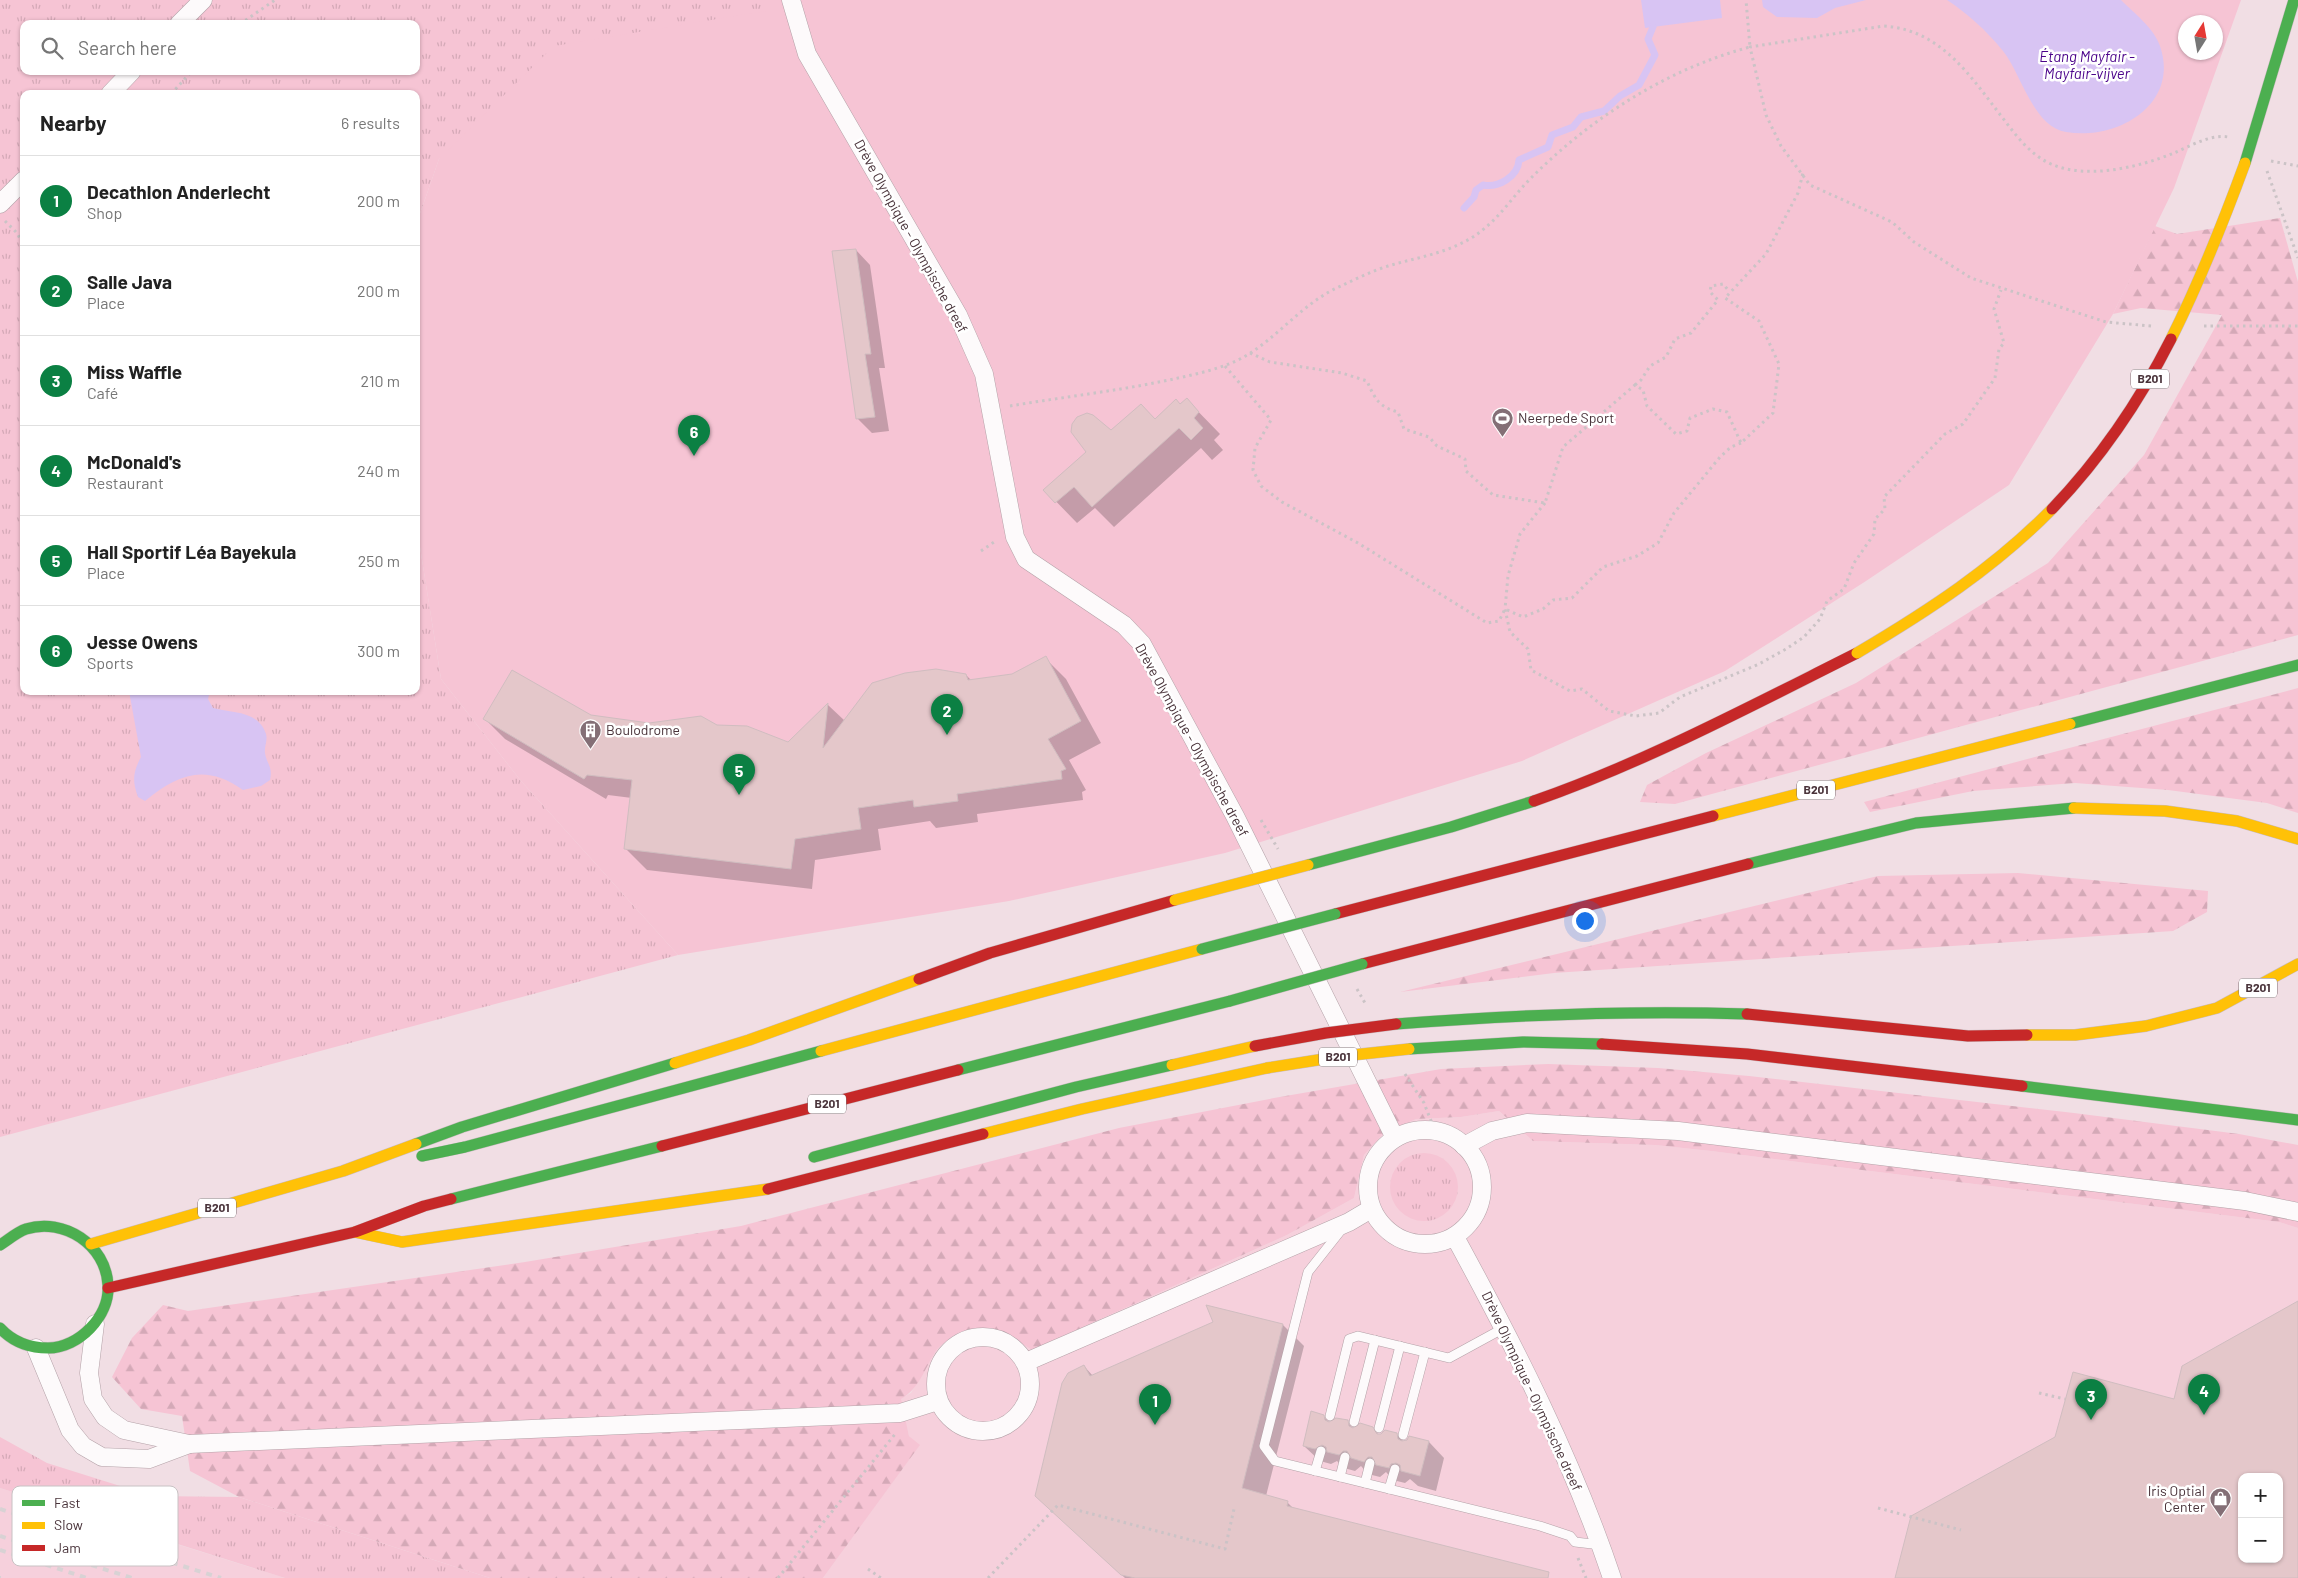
<!DOCTYPE html>
<meta charset="utf-8">
<style>
body{margin:0;font-family:Barlow,sans-serif;background:#f6f6f6;color:#222}
.controls{position:absolute;right:15px;bottom:15px;display:grid;overflow:hidden;border-radius:10px;box-shadow:0 1px 4px #0004}
.controls button{width:45px;height:45px;display:grid;place-items:center;padding:0;border:0;border-bottom:1px solid #e0e0e0;background:#fff;color:#222;font:25px sans-serif}
.compass{position:absolute;left:2178px;top:15px;width:45px;height:45px;border-radius:50%;background:#fff;box-shadow:0 1px 4px #0004;rotate:11deg}
.you{position:absolute;left:1584px;top:920px;width:18px;height:18px;margin:-12px;border:4px solid #fff;border-radius:50%;background:#1a73e8;box-shadow:0 0 0 8px #1a73e833}
.badge{display:grid;place-items:center;width:32px;height:32px;border-radius:50%;background:#0b8043;color:#fff;font-size:16px;font-weight:700}
.pin{position:absolute;translate:-50% -41px;filter:drop-shadow(0 1px 2px #0008)}
.pin::after{content:'';position:absolute;top:26px;width:18px;height:15px;background:inherit;clip-path:polygon(0 0,100% 0,50% 100%)}
.list{margin:0;padding:0;list-style:none}
h2{display:flex;justify-content:space-between;align-items:center;height:65px;margin:0;padding:0 20px;font-size:21px}
h2 small{font-size:16px;font-weight:400;color:#767676}
.list li{display:grid;grid-template-columns:32px 1fr auto;gap:15px;align-items:center;box-sizing:border-box;height:90px;padding:0 20px;border-top:1px solid #e0e0e0}
.list b{display:block;font-size:19px;white-space:nowrap}
.list p{margin:0;font-size:16px;white-space:nowrap;color:#767676}
.list em{font-size:16px;font-style:normal;color:#767676}
.icon{flex:none;width:28px;height:28px;fill:none;stroke:currentColor;stroke-width:2;stroke-linecap:round;stroke-linejoin:round}
.map{position:relative;flex:none;width:2298px;height:1578px;overflow:hidden}
.search{position:absolute;background:#fff;box-shadow:0 1px 4px #0004;left:20px;top:20px;width:400px;height:55px;display:flex;align-items:center;gap:12px;box-sizing:border-box;padding:0 18px;border-radius:10px;color:#767676;font-size:19px}
.panel{position:absolute;background:#fff;box-shadow:0 1px 4px #0004;left:20px;top:90px;width:400px;height:605px;border-radius:10px}
.map>svg:first-child{display:block}
.built{fill:#f6d0dc;fill-rule:evenodd}
.grass{fill:url(#grass-tufts);fill-rule:evenodd}
.forest{fill:url(#forest-firs)}
.pitch{fill:#f6c4d4;fill-rule:evenodd}
.water{fill:#d8c4f3}
.shadow{fill:#0003}
.lines{fill:none;stroke-linecap:round;stroke-linejoin:round}
.stream{stroke:#d8c4f3;stroke-width:7}
.building{fill:#e4c7ca;stroke:#d0bdc0;fill-rule:evenodd}
.lane-casing{stroke:#b4a2a8;stroke-width:10}
.street-casing{stroke:#b4a2a8;stroke-width:19}
.fast-casing{stroke:#c8bbbf;stroke-width:12}
.slow-casing{stroke:#c8bbbf;stroke-width:12}
.jam-casing{stroke:#c8bbbf;stroke-width:12}
.path{stroke:#cbc3c6;stroke-width:3;stroke-dasharray:2.5 4;stroke-linecap:butt}
.lane{stroke:#fdfafb;stroke-width:9}
.street{stroke:#fdfafb;stroke-width:18}
.fast{stroke:#4caf50;stroke-width:11}
.slow{stroke:#ffc107;stroke-width:11}
.jam{stroke:#c62828;stroke-width:11}
.rail{stroke:#d8d2d4;stroke-width:4;stroke-dasharray:6 6;stroke-linecap:butt}
.fast-bridge-casing{stroke:#c8bbbf;stroke-width:12;stroke-linecap:butt}
.slow-bridge-casing{stroke:#c8bbbf;stroke-width:12;stroke-linecap:butt}
.jam-bridge-casing{stroke:#c8bbbf;stroke-width:12;stroke-linecap:butt}
.fast-bridge{stroke:#4caf50;stroke-width:11}
.slow-bridge{stroke:#ffc107;stroke-width:11}
.jam-bridge{stroke:#c62828;stroke-width:11}
.labels{text-anchor:middle;stroke-width:5;stroke-linejoin:round;paint-order:stroke}
.shield{fill:#fff;stroke:#807075;stroke-width:1}
.shield-label{font-size:12px;font-weight:bold;fill:#49333a}
.street-label{font-size:14px;fill:#49333a;stroke:#fff}
.poi-label{font-size:14px;fill:#49333a;stroke:#fff;text-anchor:start}
.water-label{font-size:15px;font-style:italic;fill:#4b048a;stroke:#fff}
.key{fill:#fff;stroke:#c8c2c4;stroke-width:1}
.key-label{font-size:14px;fill:#49333a}
</style>
<div class="map">
<svg width="2298" height="1578" viewBox="0 0 2298 1578">
<defs>
<pattern id="grass-tufts" width="24" height="20" patternUnits="userSpaceOnUse" patternTransform="scale(1.25)"><rect width="24" height="20" fill="#f6c4d4"/><path d="M3 7l-1-3M5 7V3M7 7l1-3M15 17l-1-3M17 17v-4M19 17l1-3" fill="none" stroke="#d4a9b7"/></pattern>
<pattern id="forest-firs" width="22" height="20" patternUnits="userSpaceOnUse" patternTransform="scale(1.25)"><rect width="22" height="20" fill="#f6c4d4"/><path d="M5 1l3.5 6h-7zM16 11l3.5 6h-7z" fill="#d4a9b7"/></pattern>
</defs>
<rect width="100%" height="100%" fill="#f1dee4"/>
<g class="built">
<path d="M1499,1111L1533,1141L1655,1145L1711,1151L2279,1222L2298,1228V1578H823L919,1446L909,1436L900,1399L911,1393L935,1351L958,1332L984,1328L1007,1334L1032,1350L1287,1235L1354,1198L1364,1155L1382,1135L1416,1119L1461,1117ZM2242,1477H2279V1559H2242Z"/>
<path d="M0,1488L90,1517L285,1578H0Z"/>
</g>
<g class="grass">
<path d="M0,0H772L773,10L439,159L416,225V94H24V691H416V522L441,679L521,781L678,955L0,1137ZM24,24H416V71H24Z"/>
<circle cx="1424" cy="1187" r="34"/>
<path d="M0,1437L47,1463L152,1496L239,1497L490,1578H285L0,1488Z"/>
</g>
<g class="forest">
<path d="M2280,218L2298,282V635L1675,804L1640,802L1647,785L1706,753L1856,683L2048,563L2144,455L2222,315L2141,308L2113,314L2155,226L2177,234Z"/>
<path d="M2298,688V813L2267,803L2168,790L2075,783L1973,791L1870,812L1864,802Z"/>
<path d="M2018,873L2208,891L2207,912L2173,931L1554,973L1400,992L1878,876Z"/>
<path d="M1548,1064L1658,1068L1749,1076L2074,1113L2239,1134L2298,1145V1228L2279,1222L1711,1151L1655,1145L1533,1141L1499,1111L1461,1117L1416,1119L1382,1135L1364,1155L1354,1198L1287,1235L1032,1350C1006,1333 975,1317 948,1340C943,1344 937,1348 934,1354C924,1370 919,1389 901,1399L909,1436L920,1445L823,1578H490L239,1497L190,1471L182,1416L141,1409L112,1377L132,1338L163,1305L188,1311L525,1262L741,1226L1119,1128L1274,1098L1441,1069Z"/>
</g>
<path class="pitch" d="M772,0H2241L2174,188L2113,314L2009,485L1866,581L1725,671L1522,761L1225,853L1009,901L678,955L521,781L441,679L416,522V225L439,159L554,46L772,10ZM2186,22H2216V52H2186Z"/>
<g class="water">
<path d="M1641,0H1720L1722,18L1645,28Z"/>
<path d="M1762,0H1866L1835,8L1817,18L1777,17L1763,7Z"/>
<path d="M1947,0H2121C2134,13 2154,28 2160,46C2180,104 2118,141 2066,132C2033,127 2021,73 2003,51C1986,30 1968,14 1947,0Z"/>
<path d="M129,691H210L208,699L213,708C233,713 259,711 266,734C268,740 264,747 265,753C267,765 273,766 270,780L261,786L243,790C205,763 178,774 145,801L138,797C132,781 133,772 141,757Z"/>
</g>
<g class="shadow">
<path d="M856,250L870,265L885,368H879L889,431L872,433L858,419L833,253Z"/>
<path d="M1187,400L1220,434L1214,440L1223,450L1212,460L1201,448L1114,527L1095,508L1077,523L1045,490L1111,432L1156,420Z"/>
<path d="M1045,658L1066,679L1101,743L1069,760L1086,790L1082,792L1083,800L977,814L978,822L936,828L930,821L878,829L881,850L815,860L812,889L647,870L626,849L632,798L608,795L606,799L505,739L484,718L591,716L649,725L717,726L789,743L828,705L845,721L966,675L972,681L1013,675Z"/>
<path d="M1208,1307L1283,1325L1304,1346L1266,1496L1287,1502L1294,1509L1547,1578H1125L1036,1495L1084,1366L1093,1376L1215,1322Z"/>
<path d="M1323,1416L1330,1423L1347,1422L1354,1429L1372,1428L1379,1435L1396,1434L1404,1442L1410,1437L1429,1442L1444,1458L1436,1491L1418,1486L1410,1479L1405,1483L1393,1480L1386,1472L1380,1477L1368,1474L1361,1466L1355,1471L1344,1468L1337,1461L1331,1464L1320,1461L1304,1446Z"/>
</g>
<g class="lines">
<path class="stream" d="M1464,208L1474,197L1476,190L1483,185C1498,188 1518,177 1519,160L1548,147L1552,135L1573,127L1581,117L1604,111L1620,96L1639,85L1655,55L1648,39L1653,27"/>
</g>
<g class="building">
<path d="M856,249L871,354H865L875,417L856,419L832,251Z"/>
<path d="M1187,398L1199,412L1194,418L1203,428L1191,440L1179,428L1092,507L1074,487L1055,503L1043,490L1086,452L1071,432L1072,424L1077,417L1087,413L1093,415L1111,430L1141,404L1155,419L1176,399L1180,404Z"/>
<path d="M1046,656L1081,721L1048,739L1066,769L1061,771L1062,779L957,794L958,801L914,807L913,800L858,808L861,829L795,839L791,869L624,849L632,780L587,775L584,779L483,719L512,670L591,715L649,723L701,716L717,725L747,726L788,742L828,703L823,748L872,683L905,673L936,669L966,674L968,680L1012,674Z"/>
<path d="M2298,1301V1578H1895L1911,1516L2055,1437L2073,1372L2174,1399L2182,1366ZM2242,1477H2279V1559H2242Z"/>
<path d="M1206,1305L1283,1324L1242,1488L1288,1501L1287,1506L1549,1572L1548,1578H1135L1121,1575L1035,1496L1062,1383L1068,1373L1084,1365L1090,1376L1213,1322Z"/>
<path d="M1311,1411L1324,1415L1325,1420L1329,1422L1336,1418L1348,1420L1349,1426L1353,1428L1360,1423L1373,1427L1377,1434H1381L1385,1430L1397,1433L1398,1439L1402,1441L1407,1440L1409,1436L1429,1441L1420,1476L1401,1471L1400,1465L1396,1463L1391,1464L1389,1468L1376,1465L1372,1457H1368L1364,1462L1351,1458L1347,1451H1343L1339,1455L1327,1452L1326,1447L1322,1445L1315,1449L1303,1446Z"/>
</g>
<g class="lines">
<defs>
<g id="lane">
<path d="M1342,1229L1308,1272L1264,1446L1275,1461L1540,1526L1570,1536L1575,1542L1601,1545"/>
<path d="M1330,1416L1349,1339L1358,1336L1449,1358L1504,1328"/>
<path d="M1354,1422L1375,1340"/>
<path d="M1379,1428L1400,1346"/>
<path d="M1403,1435L1425,1352"/>
<path d="M1315,1471L1321,1451"/>
<path d="M1340,1477L1345,1457"/>
<path d="M1365,1483L1370,1463"/>
<path d="M1389,1489L1395,1469"/>
</g>
<g id="street">
<path d="M791,0L807,54L958,315L984,374L1015,537L1026,559L1124,625L1142,644L1235,816L1395,1138"/>
<path d="M179,24L203,0"/>
<path d="M110,94L132,71"/>
<path d="M0,204L24,180"/>
<circle cx="1425" cy="1187" r="57"/>
<path d="M1464,1146L1492,1131L1527,1123L1678,1131L2245,1201L2298,1212"/>
<path d="M1455,1237C1515,1347 1572,1459 1612,1578"/>
<path d="M95,1324L89,1373L93,1399L105,1417L124,1430L189,1444L900,1413L938,1401"/>
<circle cx="983" cy="1384" r="47"/>
<path d="M36,1348L70,1430L83,1446L102,1457L149,1459L189,1444"/>
<path d="M1026,1362L1349,1222L1371,1209"/>
</g>
<g id="fast">
<path d="M2070,724L2298,665"/>
<path d="M1748,864L1916,823L2074,808"/>
<path d="M1308,865L1451,827L1534,801"/>
<path d="M1396,1024C1512,1015 1630,1010 1747,1014"/>
<path d="M1409,1049L1523,1042L1602,1044"/>
<path d="M958,1070L1230,1001"/>
<path d="M2022,1086L2298,1120"/>
<path d="M416,1144L462,1127L675,1063"/>
<path d="M422,1156L465,1147L821,1051"/>
<path d="M814,1157L1076,1087L1172,1065"/>
<path d="M451,1199L662,1146"/>
<path d="M0,1245C8,1240 17,1232 26,1229C64,1217 106,1245 108,1285C110,1316 79,1348 48,1348C29,1348 13,1342 0,1328"/>
</g>
<g id="slow">
<path d="M2074,808L2165,811L2237,821L2298,839"/>
<path d="M1713,816L2070,724"/>
<path d="M2027,1035H2075L2146,1026L2217,1008L2298,964"/>
<path d="M821,1051L1202,949"/>
<path d="M675,1063L749,1040L919,979"/>
<path d="M1172,1065L1255,1046"/>
<path d="M983,1134L1082,1109L1267,1068"/>
<path d="M355,1232L402,1242L768,1189"/>
<path d="M91,1244L343,1171L416,1144"/>
</g>
<g id="jam">
<path d="M1534,801C1646,762 1751,706 1857,653"/>
<path d="M1335,914L1713,816"/>
<path d="M1362,964L1748,864"/>
<path d="M919,979L990,953L1175,900"/>
<path d="M1747,1014L1968,1036L2027,1035"/>
<path d="M1602,1044L1747,1054L2022,1086"/>
<path d="M662,1146L958,1070"/>
<path d="M768,1189L983,1134"/>
<path d="M108,1288L355,1232L424,1206L451,1199"/>
</g>
</defs>
<use href="#lane" class="lane-casing"/>
<use href="#street" class="street-casing"/>
<use href="#fast" class="fast-casing"/>
<use href="#slow" class="slow-casing"/>
<use href="#jam" class="jam-casing"/>
<g class="path">
<path d="M240,24L275,0"/>
<path d="M171,94L192,71"/>
<path d="M2271,161L2298,166"/>
<path d="M2267,171L2298,258"/>
<path d="M5,221L17,233L24,246"/>
<path d="M2151,326L2106,322L1971,278L1914,242L1892,222L1810,185L1781,146L1766,115L1750,47L1884,26C1942,30 1971,77 2005,121C2018,138 2031,155 2051,164C2088,180 2139,167 2174,153C2190,146 2211,134 2228,137"/>
<path d="M2204,326H2298"/>
<path d="M1250,353L1270,362L1342,373L1367,381C1375,399 1379,407 1398,412L1404,429L1429,437L1437,446L1465,459L1466,471L1493,495L1545,503L1563,447L1635,385L1643,390L1647,406L1676,434L1687,431L1690,418L1713,409L1727,412L1741,443L1773,413L1779,364L1759,321L1725,298L1766,254L1798,193L1803,173"/>
<path d="M1225,366L1271,420L1255,448L1253,470L1261,486L1282,502L1358,543L1487,623L1499,621L1505,609L1523,617L1543,609L1553,600L1572,598L1603,567L1637,556L1658,543L1674,513L1720,457L1731,447L1741,443"/>
<path d="M1635,385L1641,380L1650,366L1666,357L1675,339L1691,333L1718,300L1710,292L1711,286L1723,284L1729,291"/>
<path d="M1010,406C1063,397 1117,391 1169,380C1192,375 1217,370 1238,360C1275,342 1301,303 1341,286C1356,279 1372,271 1388,266C1422,256 1457,252 1485,228C1502,214 1515,194 1531,178C1591,118 1667,69 1750,47L1746,0"/>
<path d="M1545,503L1520,534L1508,576L1505,609L1510,632L1528,649L1531,670L1570,691L1582,689L1609,711L1636,716L1659,713L1680,697L1759,664L1786,649L1804,637L1820,619L1827,601L1844,589L1854,563L1874,534L1875,519L1885,509L1884,497L1945,434L1963,424L1995,378L1999,349L2004,343L1994,309L2001,290"/>
<path d="M981,551L997,540"/>
<path d="M1261,820L1278,849"/>
<path d="M1357,989L1365,1003"/>
<path d="M1405,1074L1424,1103L1435,1131"/>
<path d="M2039,1393L2065,1399"/>
<path d="M1878,1508L1961,1530"/>
<path d="M1578,1558L1586,1578"/>
<path d="M868,1569L881,1578"/>
<path d="M778,1578L896,1433"/>
<path d="M988,1578L1058,1505L1225,1549L1234,1509"/>
</g>
<use href="#lane" class="lane"/>
<use href="#street" class="street"/>
<use href="#fast" class="fast"/>
<use href="#slow" class="slow"/>
<use href="#jam" class="jam"/>
<g class="rail">
<path d="M0,1509L221,1578"/>
<path d="M0,1536L132,1578"/>
<path d="M0,1550L87,1578"/>
<path d="M0,1578H1"/>
</g>
<defs>
<g id="fast-bridge">
<path d="M2245,163L2294,0"/>
<path d="M1202,949L1335,914"/>
<path d="M1230,1001L1362,964"/>
</g>
<g id="slow-bridge">
<path d="M2171,339C2200,281 2223,223 2245,163"/>
<path d="M1857,653C1928,611 1994,568 2052,509"/>
<path d="M1175,900L1308,865"/>
<path d="M1267,1068L1343,1056L1409,1049"/>
</g>
<g id="jam-bridge">
<path d="M2052,509C2100,459 2140,400 2171,339"/>
<path d="M1255,1046L1326,1033L1396,1024"/>
</g>
</defs>
<use href="#fast-bridge" class="fast-bridge-casing"/>
<use href="#slow-bridge" class="slow-bridge-casing"/>
<use href="#jam-bridge" class="jam-bridge-casing"/>
<use href="#fast-bridge" class="fast-bridge"/>
<use href="#slow-bridge" class="slow-bridge"/>
<use href="#jam-bridge" class="jam-bridge"/>
</g>
<defs>
<symbol id="stadium-pin" viewBox="-11 -11 22 30"><path d="M0 17L-7.5 6A9.5 9.5 0 1 1 7.5 6Z" fill="#846f76" stroke="#fff"/><path d="M0-5a6.5 5 0 1 0 0 10a6.5 5 0 1 0 0-10ZM-3.5-1.8h7v3.6h-7Z" fill="#fff"/></symbol>
<symbol id="building-pin" viewBox="-11 -11 22 30"><path d="M0 17L-7.5 6A9.5 9.5 0 1 1 7.5 6Z" fill="#846f76" stroke="#fff"/><path d="M-4-6H4V6H1V3H-1V6H-4ZM-2.5-4.3h1.7v1.8h-1.7ZM.8-4.3h1.7v1.8H.8ZM-2.5-1h1.7V.8h-1.7ZM.8-1h1.7V.8H.8Z" fill="#fff"/></symbol>
<symbol id="shop-pin" viewBox="-11 -11 22 30"><path d="M0 17L-7.5 6A9.5 9.5 0 1 1 7.5 6Z" fill="#846f76" stroke="#fff"/><path d="M-5-2.5h2.3a2.7 3.5 0 0 1 5.4 0H5L5.5 6h-11ZM-1.5-2.5h3a1.5 2.3 0 0 0-3 0Z" fill="#fff"/></symbol>
</defs>
<g fill-rule="evenodd">
<use href="#stadium-pin" x="1490" y="406" width="25" height="34"/>
<use href="#building-pin" x="578" y="718" width="25" height="34"/>
<use href="#shop-pin" x="2208" y="1486" width="25" height="34"/>
</g>
<g class="labels">
<g class="shield">
<rect x="2131" y="369.5" width="38" height="19" rx="4"/>
<rect x="1797" y="780.5" width="38" height="19" rx="4"/>
<rect x="2239" y="978.5" width="38" height="19" rx="4"/>
<rect x="1319" y="1047.5" width="38" height="19" rx="4"/>
<rect x="808" y="1094.5" width="38" height="19" rx="4"/>
<rect x="198" y="1198.5" width="38" height="19" rx="4"/>
</g>
<g class="shield-label">
<text x="2150" y="383">B201</text>
<text x="1816" y="794">B201</text>
<text x="2258" y="992">B201</text>
<text x="1338" y="1061">B201</text>
<text x="827" y="1108">B201</text>
<text x="217" y="1212">B201</text>
</g>
<g class="street-label">
<text transform="translate(911 236) rotate(61)" y="5">Drève Olympique - Olympische dreef</text>
<text transform="translate(1192 740) rotate(61)" y="5">Drève Olympique - Olympische dreef</text>
<text transform="translate(1532 1391) rotate(65)" y="5">Drève Olympique - Olympische dreef</text>
</g>
<g class="poi-label">
<text x="1518" y="423">Neerpede Sport</text>
<text x="606" y="735">Boulodrome</text>
<text x="2205" y="1496" text-anchor="end">Iris Optial<tspan x="2205" dy="16">Center</tspan></text>
</g>
<g class="water-label">
<text x="2087" y="62">Étang Mayfair -<tspan x="2087" dy="17">Mayfair-vijver</tspan></text>
</g>
</g>
<rect x="12" y="1486" width="166" height="80" rx="8" class="key"/>
<rect x="22" y="1500" width="23" height="6" fill="#4caf50"/>
<rect x="22" y="1522" width="23" height="7" fill="#ffc107"/>
<rect x="22" y="1545" width="23" height="6" fill="#c62828"/>
<g class="key-label">
<text x="54" y="1508">Fast</text>
<text x="54" y="1530">Slow</text>
<text x="54" y="1553">Jam</text>
</g>
</svg>
<div class="controls">
<button>+</button>
<button>−</button>
</div>
<svg class="compass" viewBox="-18 -18 36 36"><path d="M0-13l5 13h-10z" fill="#e53935"/><path d="M0 13l5-13h-10z" fill="#767676"/></svg>
<div class="you"></div>
<div class="pin badge" style="left:1155px;top:1425px">1</div>
<div class="pin badge" style="left:947px;top:735px">2</div>
<div class="pin badge" style="left:2091px;top:1420px">3</div>
<div class="pin badge" style="left:2204px;top:1415px">4</div>
<div class="pin badge" style="left:739px;top:795px">5</div>
<div class="pin badge" style="left:694px;top:456px">6</div>
<div class="search"><svg class="icon" aria-label="search" viewBox="0 0 24 24"><circle cx="10" cy="10" r="6"/><path d="M15 15l6 6"/></svg>Search here</div>
<section class="panel">
<h2>Nearby<small>6 results</small></h2>
<ul class="list">
<li><span class="badge">1</span><div><b>Decathlon Anderlecht</b><p>Shop</p></div><em>200 m</em></li>
<li><span class="badge">2</span><div><b>Salle Java</b><p>Place</p></div><em>200 m</em></li>
<li><span class="badge">3</span><div><b>Miss Waffle</b><p>Café</p></div><em>210 m</em></li>
<li><span class="badge">4</span><div><b>McDonald's</b><p>Restaurant</p></div><em>240 m</em></li>
<li><span class="badge">5</span><div><b>Hall Sportif Léa Bayekula</b><p>Place</p></div><em>250 m</em></li>
<li><span class="badge">6</span><div><b>Jesse Owens</b><p>Sports</p></div><em>300 m</em></li>
</ul>
</section>
</div>
